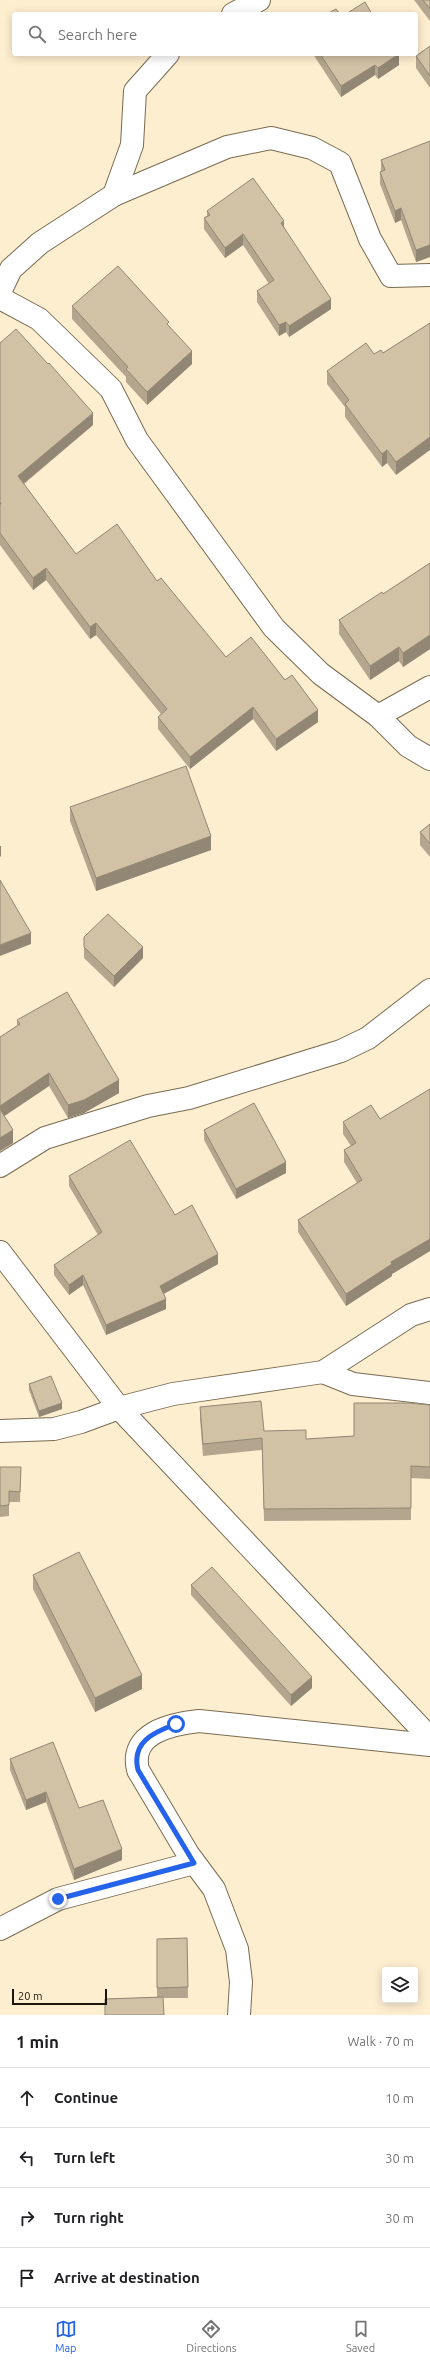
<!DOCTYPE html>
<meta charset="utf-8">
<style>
body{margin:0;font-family:Ubuntu,sans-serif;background:#f2f2f2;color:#202124}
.controls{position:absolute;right:12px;bottom:12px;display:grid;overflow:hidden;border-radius:4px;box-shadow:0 2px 10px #0003}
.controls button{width:36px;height:36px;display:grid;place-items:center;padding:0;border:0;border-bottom:1px solid #e0e0e0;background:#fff;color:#202124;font:20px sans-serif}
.scale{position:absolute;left:12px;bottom:10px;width:95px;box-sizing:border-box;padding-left:4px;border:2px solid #1b150b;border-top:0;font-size:11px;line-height:14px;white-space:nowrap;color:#1b150b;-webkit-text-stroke:3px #feeed0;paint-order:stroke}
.stop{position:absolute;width:12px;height:12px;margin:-9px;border:3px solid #2563eb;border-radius:50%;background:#fff}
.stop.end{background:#2563eb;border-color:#fff;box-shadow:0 1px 4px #0008}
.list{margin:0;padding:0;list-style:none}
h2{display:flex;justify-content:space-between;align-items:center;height:52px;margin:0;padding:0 16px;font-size:17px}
h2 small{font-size:13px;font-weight:400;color:#757577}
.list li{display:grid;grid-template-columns:26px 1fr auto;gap:12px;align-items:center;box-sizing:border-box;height:60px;padding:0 16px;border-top:1px solid #e0e0e0}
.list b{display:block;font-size:15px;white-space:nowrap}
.list em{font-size:13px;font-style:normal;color:#757577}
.icon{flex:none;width:22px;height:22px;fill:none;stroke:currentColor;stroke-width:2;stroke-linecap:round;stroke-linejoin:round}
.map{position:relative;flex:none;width:430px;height:2015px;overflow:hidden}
.search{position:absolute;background:#fff;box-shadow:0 2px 10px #0003;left:12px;right:12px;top:12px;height:44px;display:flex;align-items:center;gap:10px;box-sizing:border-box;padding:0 14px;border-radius:4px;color:#757577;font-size:15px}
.sheet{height:292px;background:#fff}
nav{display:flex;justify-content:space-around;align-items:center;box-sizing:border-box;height:56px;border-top:1px solid #e0e0e0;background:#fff;font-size:11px;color:#757577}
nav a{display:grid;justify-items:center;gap:2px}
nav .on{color:#2563eb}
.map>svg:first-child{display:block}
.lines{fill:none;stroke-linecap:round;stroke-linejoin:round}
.minor-casing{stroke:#796b51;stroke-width:24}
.minor{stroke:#fff;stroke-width:22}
.wall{fill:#b4a68e}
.shaded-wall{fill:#928774}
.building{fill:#d1c1a5;stroke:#928774}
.route{stroke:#2563eb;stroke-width:5}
</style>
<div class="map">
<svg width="430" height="2015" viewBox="0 0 430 2015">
<rect width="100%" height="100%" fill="#feeed0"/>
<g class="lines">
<defs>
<g id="minor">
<path d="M233,14L259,0"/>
<path d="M114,195L227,147L271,138L312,148L340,163L370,239L391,276L430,275"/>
<path d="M0,292L11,269L40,243L114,195L132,145L135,91L168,54"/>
<path d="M0,298L39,319L111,389L137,440L274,628L321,674L378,716L408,746L430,759"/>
<path d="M378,716L430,687"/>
<path d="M0,1166L45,1138L148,1106L189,1098L341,1051L368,1038L430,990"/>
<path d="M0,1252L119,1408L430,1738"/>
<path d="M323,1372L353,1384L430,1393"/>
<path d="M0,1431L54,1429L81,1422L119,1408L173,1394L323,1372L411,1315L430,1309"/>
<path d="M0,1929L58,1899L194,1863"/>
<path d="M239,2015L241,1982L237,1949L214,1889L188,1854L138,1770C129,1733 171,1724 199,1721L430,1745"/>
</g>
</defs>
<use href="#minor" class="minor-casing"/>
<use href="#minor" class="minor"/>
</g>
<g class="wall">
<path d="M414,0H430V21Z"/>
<path d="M430,46V88L416,68V56Z"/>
<path d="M313,54H399V65L378,79L375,75L341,97Z"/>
<path d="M430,141V257L416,262L401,220L395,223L380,184V172L381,171V160Z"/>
<path d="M207,211L284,227L331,309L289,337L286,332L279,336L257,302V291L269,284L243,245L225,258L204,229V218L207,216Z"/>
<path d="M72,306L169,327L192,364L147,405L126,382V377L72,319Z"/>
<path d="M430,323L396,475L387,463L382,467L345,417V407L327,384V371L374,354L383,353Z"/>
<path d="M0,343L93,425L24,484L76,554L157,581L226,657L318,722L276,751L253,719L190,769L158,729V717L161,714L96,635L90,639L46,580L33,590L0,545Z"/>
<path d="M430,563V649L403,667L399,661L370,680L339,634V620L383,594Z"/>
<path d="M70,807L211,850L96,891L70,821Z"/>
<path d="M430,824V857L420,845V832Z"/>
<path d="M84,937L143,958L114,987L84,958Z"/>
<path d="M17,1020L119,1093L84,1113L68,1118L49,1086L4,1116L13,1143L0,1151V1037L17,1026Z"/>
<path d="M430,1089V1251L392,1274V1276L346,1306L298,1232V1220L357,1183L344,1162V1150L351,1146L343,1134V1122L380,1119Z"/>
<path d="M204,1130L286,1173L236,1199L204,1140Z"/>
<path d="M69,1176L175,1215L218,1264L163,1294L166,1309L106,1335L83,1285L69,1295L54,1275V1265L98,1235L69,1186Z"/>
<path d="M29,1384L62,1409L39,1417L29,1390Z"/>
<path d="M430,1405V1479L411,1478V1520L264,1521L262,1450L203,1456L200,1419V1407L264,1431L306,1439L354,1436Z"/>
<path d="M0,1467H21L20,1502H9V1516L0,1517Z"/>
<path d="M33,1575L142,1689L95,1712L33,1589Z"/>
<path d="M191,1585L312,1688L291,1706L191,1595Z"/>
<path d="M10,1759L79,1808L122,1860L74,1880L46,1802L26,1810L10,1770Z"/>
<path d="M187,1938L188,1998H163L164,2015H105V1999L157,1997V1939Z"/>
</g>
<g class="shaded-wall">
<path d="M399,54V65L378,79V68Z"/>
<path d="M375,65V75L341,97V86Z"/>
<path d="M401,208V220L395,223V211Z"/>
<path d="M284,221V231L281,223Z"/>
<path d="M243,234V245L225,258V248Z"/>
<path d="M430,245V257L416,262V250Z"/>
<path d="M331,299V309L289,337V326Z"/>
<path d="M286,322V332L279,336V325Z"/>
<path d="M192,351V364L147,405V392Z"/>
<path d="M93,413V425L18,488V476Z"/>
<path d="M430,437V450L396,475V462Z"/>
<path d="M387,450V463L382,467V454Z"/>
<path d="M46,568V580L33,590V578Z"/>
<path d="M96,623V635L90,639V627Z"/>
<path d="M430,635V649L403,667V653Z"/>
<path d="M399,647V661L370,680V666Z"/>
<path d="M253,707V719L190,769V757Z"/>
<path d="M318,710V722L276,751V739Z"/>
<path d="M211,836V850L96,891V878Z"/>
<path d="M0,846H1V856L0,857Z"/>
<path d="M31,933V944L0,956V945Z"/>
<path d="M143,947V958L114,987V976Z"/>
<path d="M49,1073V1086L0,1119V1106Z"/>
<path d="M119,1080V1093L84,1113L68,1118V1105Z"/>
<path d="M13,1130V1143L0,1151V1138Z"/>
<path d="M286,1162V1173L236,1199V1189Z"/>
<path d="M430,1239V1251L392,1274V1276L346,1306V1294L391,1262Z"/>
<path d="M218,1254V1264L160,1296V1286Z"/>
<path d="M83,1275V1285L69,1295V1285Z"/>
<path d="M166,1299V1309L106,1335V1325Z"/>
<path d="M62,1403V1409L39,1417V1411Z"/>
<path d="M142,1675V1689L95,1712V1698Z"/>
<path d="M312,1677V1688L291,1706V1695Z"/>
<path d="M46,1792V1802L26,1810V1800Z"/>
<path d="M122,1849V1860L74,1880V1869Z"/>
</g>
<g class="building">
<path d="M423,0H430V9Z"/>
<path d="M365,2L372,14H346Z"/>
<path d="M336,9L340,14H327Z"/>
<path d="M430,46V76L416,56Z"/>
<path d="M320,54H399L378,68L375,65L341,86Z"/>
<path d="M430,141V245L416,250L401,208L395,211L380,172L385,170L381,160Z"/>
<path d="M253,178L284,221L281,223L331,299L289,326L286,322L279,325L257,291L274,280L243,234L225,248L204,218L210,215L207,211Z"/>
<path d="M118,266L169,322L167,324L192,351L147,392L126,369L128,367L72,306Z"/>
<path d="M430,323V437L396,462L387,450L382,454L345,404L349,400L327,371L366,343L374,354L381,350L383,353Z"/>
<path d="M16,329L48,364L49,363L93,413L18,476L76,554L117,524L157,581L161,578L226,657L251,637L285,680L292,675L318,710L276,739L253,707L190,757L158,717L167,709L96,623L90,627L46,568L33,578L0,533V504H1L0,502V343Z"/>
<path d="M430,563V635L403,653L399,647L370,666L339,620L382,592L383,594Z"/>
<path d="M186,766L211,836L96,878L70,807Z"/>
<path d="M430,824V844L420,832Z"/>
<path d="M0,880L31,933L0,945Z"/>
<path d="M108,914L143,947L114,976L84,947V937Z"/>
<path d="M67,992L119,1080L84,1100L68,1105L49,1073L0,1106V1037L20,1024L17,1020Z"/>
<path d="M430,1089V1239L391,1262L392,1264L346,1294L298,1220L362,1180L344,1150L356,1143L343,1122L371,1105L380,1119Z"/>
<path d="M254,1103L286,1162L236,1189L204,1130Z"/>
<path d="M0,1109L13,1130L0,1138Z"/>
<path d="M130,1140L175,1215L192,1205L218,1254L160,1286L166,1299L106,1325L83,1275L69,1285L54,1265L102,1232L69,1176Z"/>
<path d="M51,1376L62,1403L39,1411L29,1384Z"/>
<path d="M261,1401L264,1431L306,1430V1439L354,1436V1403H409L430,1405V1467L411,1466V1508L264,1509L262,1438L203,1444L200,1407Z"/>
<path d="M0,1467H21L20,1492L9,1491V1505L0,1506Z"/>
<path d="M79,1552L142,1675L95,1698L33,1575Z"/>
<path d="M212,1567L312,1677L291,1695L191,1585Z"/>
<path d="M53,1742L79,1808L103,1800L122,1849L74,1869L46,1792L26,1800L10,1759Z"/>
<path d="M187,1938L188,1987L157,1988V1939Z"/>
<path d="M163,1997L164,2015H105V1999Z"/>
</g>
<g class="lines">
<path class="route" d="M58,1899L194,1863L138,1770C131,1742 154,1732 176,1724"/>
</g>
</svg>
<div class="controls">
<button><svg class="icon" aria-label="layers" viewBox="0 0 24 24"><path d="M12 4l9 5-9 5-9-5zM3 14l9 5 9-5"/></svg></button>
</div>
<div class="scale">20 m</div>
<div class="stop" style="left:176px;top:1724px"></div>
<div class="stop end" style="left:58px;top:1899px"></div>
<div class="search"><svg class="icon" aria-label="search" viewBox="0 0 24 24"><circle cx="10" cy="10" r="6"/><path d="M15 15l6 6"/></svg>Search here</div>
</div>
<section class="sheet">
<h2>1 min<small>Walk · 70 m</small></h2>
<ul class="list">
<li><svg class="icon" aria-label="ahead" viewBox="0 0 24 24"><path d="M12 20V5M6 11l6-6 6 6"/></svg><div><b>Continue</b></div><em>10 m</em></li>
<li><svg class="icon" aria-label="left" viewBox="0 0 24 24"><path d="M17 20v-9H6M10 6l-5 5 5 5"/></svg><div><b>Turn left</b></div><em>30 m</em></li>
<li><svg class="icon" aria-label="right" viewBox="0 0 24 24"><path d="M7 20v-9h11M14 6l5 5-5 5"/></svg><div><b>Turn right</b></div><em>30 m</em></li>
<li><svg class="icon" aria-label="arrive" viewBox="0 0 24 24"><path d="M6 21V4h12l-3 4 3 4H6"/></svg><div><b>Arrive at destination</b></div></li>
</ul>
</section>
<nav>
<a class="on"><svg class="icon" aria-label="map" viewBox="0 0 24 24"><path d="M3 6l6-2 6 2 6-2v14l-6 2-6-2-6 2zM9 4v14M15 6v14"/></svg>Map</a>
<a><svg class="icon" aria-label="directions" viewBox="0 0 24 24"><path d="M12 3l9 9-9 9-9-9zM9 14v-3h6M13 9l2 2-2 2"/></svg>Directions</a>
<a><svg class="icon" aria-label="saved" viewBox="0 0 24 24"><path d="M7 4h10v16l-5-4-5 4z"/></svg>Saved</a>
</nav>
